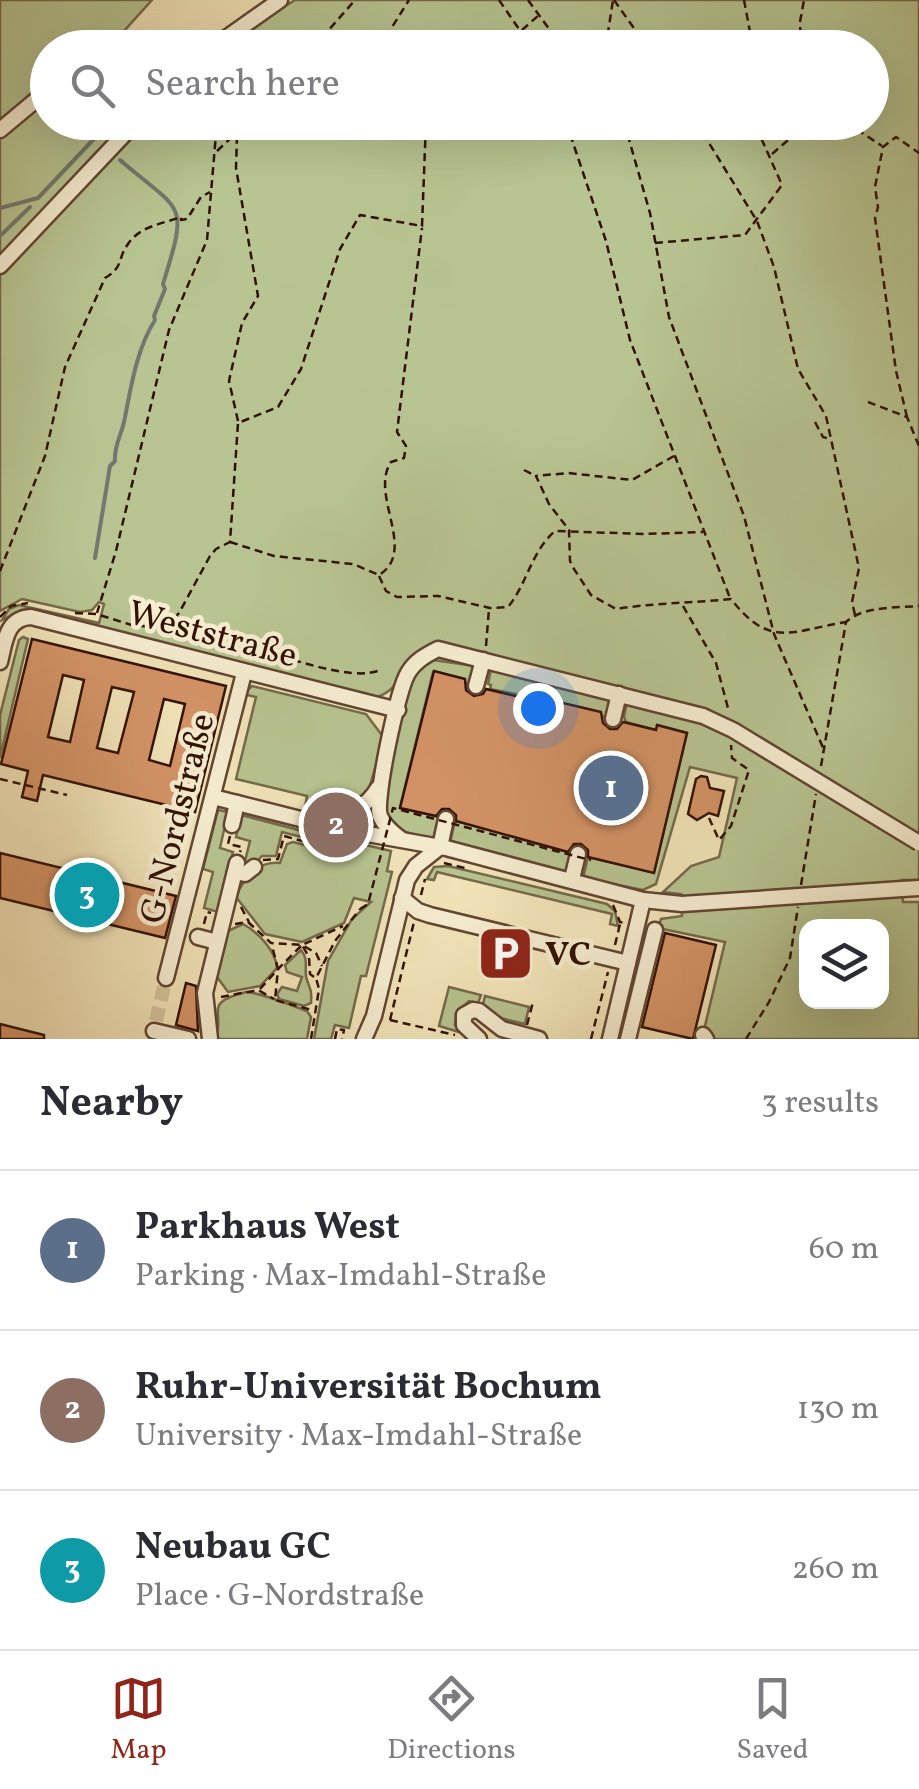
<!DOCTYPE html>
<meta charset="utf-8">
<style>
body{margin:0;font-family:Vollkorn,serif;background:#f2f2f3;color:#2b2b33}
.controls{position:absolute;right:30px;bottom:30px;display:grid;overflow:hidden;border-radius:20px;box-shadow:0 10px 40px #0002}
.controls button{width:90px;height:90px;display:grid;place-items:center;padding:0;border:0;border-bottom:2px solid #e1e1e2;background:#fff;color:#2b2b33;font:50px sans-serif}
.you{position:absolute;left:538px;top:708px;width:35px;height:35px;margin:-25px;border:8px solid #fff;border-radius:50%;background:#1a73e8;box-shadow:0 0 0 15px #1a73e833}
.badge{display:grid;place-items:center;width:65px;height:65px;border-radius:50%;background:#8f2418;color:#fff;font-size:32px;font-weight:700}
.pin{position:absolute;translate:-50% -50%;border:5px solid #fff;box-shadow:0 2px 10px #0006}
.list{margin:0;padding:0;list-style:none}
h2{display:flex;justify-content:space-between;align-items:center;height:130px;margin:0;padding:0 40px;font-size:42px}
h2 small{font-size:32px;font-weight:400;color:#7c7c81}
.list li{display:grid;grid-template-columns:65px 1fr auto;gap:30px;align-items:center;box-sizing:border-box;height:160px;padding:0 40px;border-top:2px solid #e1e1e2}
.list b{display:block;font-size:38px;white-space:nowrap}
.list p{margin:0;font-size:32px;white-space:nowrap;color:#7c7c81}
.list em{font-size:32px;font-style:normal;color:#7c7c81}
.icon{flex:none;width:55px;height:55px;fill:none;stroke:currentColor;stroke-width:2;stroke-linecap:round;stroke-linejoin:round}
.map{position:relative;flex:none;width:919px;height:1039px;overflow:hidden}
.search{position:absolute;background:#fff;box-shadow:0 10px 40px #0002;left:30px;right:30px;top:30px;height:110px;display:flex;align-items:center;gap:25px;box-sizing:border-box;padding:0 35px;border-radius:55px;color:#7c7c81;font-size:38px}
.sheet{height:610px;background:#fff}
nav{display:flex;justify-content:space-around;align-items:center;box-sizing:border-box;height:140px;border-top:2px solid #e1e1e2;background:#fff;font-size:28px;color:#7c7c81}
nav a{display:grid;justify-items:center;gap:5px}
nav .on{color:#8f2418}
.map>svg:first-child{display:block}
.green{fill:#b8c592;stroke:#746a4a;stroke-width:2.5;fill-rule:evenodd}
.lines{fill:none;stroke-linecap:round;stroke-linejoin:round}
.stream{stroke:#72786e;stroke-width:4}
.building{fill:#d59467;stroke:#311003;stroke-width:2.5;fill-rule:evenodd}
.minor-tunnel{stroke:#d6c59f;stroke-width:14;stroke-dasharray:14 7;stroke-linecap:butt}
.minor-casing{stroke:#624531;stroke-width:19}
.path{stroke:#311003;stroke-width:2.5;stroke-dasharray:8 5;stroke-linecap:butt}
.minor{stroke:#f7eed2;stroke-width:14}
.minor-bridge-casing{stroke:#624531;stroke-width:19;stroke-linecap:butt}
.path-bridge{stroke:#311003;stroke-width:2.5;stroke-dasharray:8 5;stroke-linecap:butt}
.minor-bridge{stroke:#f7eed2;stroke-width:14}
.labels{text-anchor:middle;stroke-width:9;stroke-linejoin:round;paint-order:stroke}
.street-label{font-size:35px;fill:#311003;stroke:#f7eed2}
.poi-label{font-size:35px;font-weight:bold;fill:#311003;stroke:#f7eed2;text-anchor:start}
</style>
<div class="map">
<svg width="919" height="1039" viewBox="0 0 919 1039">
<rect width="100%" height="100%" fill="#f3e5ba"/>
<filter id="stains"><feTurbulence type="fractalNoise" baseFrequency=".002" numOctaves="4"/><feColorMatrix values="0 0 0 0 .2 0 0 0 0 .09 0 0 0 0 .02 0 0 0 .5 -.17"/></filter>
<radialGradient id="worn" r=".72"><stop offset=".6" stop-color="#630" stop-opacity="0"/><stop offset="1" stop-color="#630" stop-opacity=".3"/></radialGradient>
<g class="green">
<path d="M0,0H152L116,40L124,47L48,48V122H872V48L221,47L295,0H919V880H902L903,902H919V1039H710L704,1030L725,942L658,928L661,919L682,916L681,894L663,892L691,866L719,857L737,778L690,767L656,884L643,890L583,878L588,857L654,872L687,733L658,725L656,730L626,722L624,717L627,701L700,723L706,709L440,644C399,650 409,687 377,697L22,610L2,620L9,609L19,605L99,623L104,604L99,602L92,610L80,612L22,599L0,611ZM806,926H882V1002H806Z"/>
<path d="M23,637L28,639L0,758V715L19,640Z"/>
<path d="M433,660L475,666L470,685L464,683V679L433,672L400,807L439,817L433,839C417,835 393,833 386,814C380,796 403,692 415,675C420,668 426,664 433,660Z"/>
<path d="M491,669L611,698L606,717L600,716V712L569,705L535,843L572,853L566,874L450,843L455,821L520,836L553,701L490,689L491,685L488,684Z"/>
<path d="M252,686L366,714L384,738L368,792C346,810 333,814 305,807L307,796L236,779L256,697L243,694Z"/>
<path d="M218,810L228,812L220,848L233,852L218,912L204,908L213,872L203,869Z"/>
<path d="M241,815L310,833L309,839L282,832L276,856H262L252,867L244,865L250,841L236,837Z"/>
<path d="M336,838L391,851L387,871L392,872L366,976H361L349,1028L335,1025L331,1039H314L328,961L352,919L371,902L354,898L344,923L302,942L265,934L236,897C244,877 258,861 280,863L287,844L293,842L317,848Z"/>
<path d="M448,866L607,904L615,911L618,926L610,924L612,914L437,872L434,880L427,879L434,867Z"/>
<path d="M243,924C258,932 276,951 277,968L260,986L228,992L217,977L228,931Z"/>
<path d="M301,950C310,961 303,969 307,980C310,989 312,990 311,1003L304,1006L279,999L277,994L282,987L297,991L302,977L287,972L285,965Z"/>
<path d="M449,987L481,995L478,1003L469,1001L456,1013L455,1025L462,1033L439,1026Z"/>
<path d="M246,992C259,992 293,1006 307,1011L311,1017L307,1039H216C225,1011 202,1003 246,992Z"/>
<path d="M485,996L529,1007L525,1024L500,1018L483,1004Z"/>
</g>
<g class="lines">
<g class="stream">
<path d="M0,208L38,198L110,122"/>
<path d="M0,236L30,207"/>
<path d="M95,558L110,466L115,461C114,445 121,436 124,422C131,388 136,350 155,320L154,316L165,289L163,284C189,200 183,214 120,160"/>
</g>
</g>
<g class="building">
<path d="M32,639L226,686L195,812L43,775L37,801L22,797L28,771L1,764ZM63,675L84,680L70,742L48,737ZM112,687L134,692L118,753L97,748ZM164,699L185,704L170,766L149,760Z"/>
<path d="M434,671L465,679L466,690L474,696L483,694L486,689L520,697L521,693L601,712L603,723L610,729H617L623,722L656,730L657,725L687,733L654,873L588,857V850L581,844H574L568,852L456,821V815L449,809H442L436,816L400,808Z"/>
<path d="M701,776L707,777L710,788L724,791L718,816L709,813L697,820L688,814L696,779Z"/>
<path d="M0,853L176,896L165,938L0,898Z"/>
<path d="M665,933L716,945L693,1039L642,1027Z"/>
<path d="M186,983L196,986L198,1031L176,1025Z"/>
<path d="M0,1024L44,1035V1039H0Z"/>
</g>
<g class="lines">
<path class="minor-tunnel" d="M156,1021L166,978"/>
<defs>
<g id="minor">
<path d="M212,48L280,0"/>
<path d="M0,130L48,90"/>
<path d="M0,266L136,122"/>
<path d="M0,662C5,642 6,618 31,617L398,710"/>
<path d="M476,686L483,660"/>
<path d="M613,719L619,694"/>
<path d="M213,797L340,829L446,848L643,900L682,904"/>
<path d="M232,825L237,803"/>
<path d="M328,825C347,816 367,807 378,788"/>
<path d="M401,839C393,833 384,826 380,816C374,800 398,689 408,673C415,661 426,655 438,649L703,716"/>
<path d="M440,847L446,819"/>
<path d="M235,872L245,874L254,867"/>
<path d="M572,879L578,854"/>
<path d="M902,889L919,888"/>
<path d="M402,898L418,911L430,915L628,963"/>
<path d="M198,937L217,942"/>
<path d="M166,978L244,673"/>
<path d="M154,1031L188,1039"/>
<path d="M703,1035L706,1039"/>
<path d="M210,1039L205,993L237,863"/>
<path d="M364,1039L374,1016L407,880L416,866L440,847"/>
<path d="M479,1039L464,1025V1015L473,1010L479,1011L502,1029L539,1039"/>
<path d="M610,1039L643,900"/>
<path d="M628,1039L655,930"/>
</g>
</defs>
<use href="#minor" class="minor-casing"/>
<g class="path">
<path d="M499,0L532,48"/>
<path d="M528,0L563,48"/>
<path d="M614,0L648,48"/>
<path d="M744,0L750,32L747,48"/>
<path d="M522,30L539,15"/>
<path d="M559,42L607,39L613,0"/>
<path d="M313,48L355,0"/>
<path d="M379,48L409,0"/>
<path d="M402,48H410"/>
<path d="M801,48L800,22L804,0"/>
<path d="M566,122L606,241L630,340L730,598"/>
<path d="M624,122L650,213L669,317L744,516L774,634L824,750"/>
<path d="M696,122L757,221L774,267L798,369L826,416L859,568L852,602L855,615"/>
<path d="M846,122L882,146"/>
<path d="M217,151L248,122"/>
<path d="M772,154L809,122"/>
<path d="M655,243L745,235L782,185L754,122"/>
<path d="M868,402L907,417L919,446"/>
<path d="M907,417L896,371L875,218L878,207L875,187L883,147L896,137L919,153"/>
<path d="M238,421L229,381L242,323L258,296L236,168L237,135L257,131L261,122"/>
<path d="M815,422L823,437L830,439"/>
<path d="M674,456L632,480L568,473L536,476L549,504L569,530L570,561L574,569L591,595L616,609C653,603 692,603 731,599C770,649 791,631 846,622"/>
<path d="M524,470L534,475"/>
<path d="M230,542L274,556L353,564L379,575C418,551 369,495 391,462L404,458L406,446L397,432L422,228"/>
<path d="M0,571L45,456L65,367L105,278C124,267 117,259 128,244C140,226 162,224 181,217V220L187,219L201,197L210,192"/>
<path d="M379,576L386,591L397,597L438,596L490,608L508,607C527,584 531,552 555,531L644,534L703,532"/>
<path d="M683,606L716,663L729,712"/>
<path d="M75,613L96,614L135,626L166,627L179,613L210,556L216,549L230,542L238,423L278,407L301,369L340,249L360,215L422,226L426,122"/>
<path d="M97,613L116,551L169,330L207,240L217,122"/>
<path d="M0,617L11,606L28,603"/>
<path d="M168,628L237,646L248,645C280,655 352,683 380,670"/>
<path d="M486,646L489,609"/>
<path d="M821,766L846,622C863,606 896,608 919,606"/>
<path d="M0,779L67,795"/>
<path d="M709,818L719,840L731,826L749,770L732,758L731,745"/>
<path d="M230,836L228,844L242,847L240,852"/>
<path d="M263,860L278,859L284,836L310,843L321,839"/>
<path d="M444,863L465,868"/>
<path d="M801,885L816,794"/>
<path d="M421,895L425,879"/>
<path d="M613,905L620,922L624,923"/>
<path d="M241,907L249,922"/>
<path d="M204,924L207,912L211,913"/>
<path d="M235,924L248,922L271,943L302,945L343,926"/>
<path d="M615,945L620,924"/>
<path d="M301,946L278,969L275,1000L312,1010"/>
<path d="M314,977L310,974L309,957L302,945L316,953L322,966"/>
<path d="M260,989L278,969L272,946"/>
<path d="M221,997L258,990L274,999"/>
<path d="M390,1020L414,922"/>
<path d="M390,1020L455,1035"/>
<path d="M527,1025L533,1002"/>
<path d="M311,1039L319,989L316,978L335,941L360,909"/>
<path d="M335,1039L337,1029L344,1030L342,1039"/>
<path d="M591,1039L608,972"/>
<path d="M746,1039L769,1002L790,958L798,907"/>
</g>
<use href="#minor" class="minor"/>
<defs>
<g id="minor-bridge">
<path d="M703,716L733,730L919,843"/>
<path d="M682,904L902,889"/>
</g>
</defs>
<use href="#minor-bridge" class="minor-bridge-casing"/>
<path class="path-bridge" d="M360,909L368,904L393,808L590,860V857"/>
<use href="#minor-bridge" class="minor-bridge"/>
</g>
<defs>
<symbol id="parking-square" viewBox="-11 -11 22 22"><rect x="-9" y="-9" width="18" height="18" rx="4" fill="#8f2418" stroke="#f7eed2"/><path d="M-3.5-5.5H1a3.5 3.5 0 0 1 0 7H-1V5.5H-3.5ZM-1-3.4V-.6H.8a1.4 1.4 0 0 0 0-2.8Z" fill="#fff"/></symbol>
</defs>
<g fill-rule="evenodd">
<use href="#parking-square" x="474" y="922" width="63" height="63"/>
</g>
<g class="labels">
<g class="street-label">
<text transform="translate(213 633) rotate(15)" y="12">Weststraße</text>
<text transform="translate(176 818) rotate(-76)" y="12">G-Nordstraße</text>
</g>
<g class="poi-label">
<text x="545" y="965">VC</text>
</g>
</g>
<rect width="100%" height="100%" filter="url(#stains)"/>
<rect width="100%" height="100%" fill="url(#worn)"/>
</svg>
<div class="controls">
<button><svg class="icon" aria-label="layers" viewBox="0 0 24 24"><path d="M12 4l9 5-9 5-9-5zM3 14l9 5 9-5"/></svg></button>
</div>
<div class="you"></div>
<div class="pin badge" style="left:611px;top:788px;background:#5c6f8a">1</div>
<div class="pin badge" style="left:336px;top:825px;background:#8d6e63">2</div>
<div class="pin badge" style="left:87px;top:895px;background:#0f9aa8">3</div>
<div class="search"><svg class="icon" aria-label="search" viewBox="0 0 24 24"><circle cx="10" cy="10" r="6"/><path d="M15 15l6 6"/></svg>Search here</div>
</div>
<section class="sheet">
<h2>Nearby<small>3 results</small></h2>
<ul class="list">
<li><span class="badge" style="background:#5c6f8a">1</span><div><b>Parkhaus West</b><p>Parking · Max-Imdahl-Straße</p></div><em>60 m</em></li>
<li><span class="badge" style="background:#8d6e63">2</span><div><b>Ruhr-Universität Bochum</b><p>University · Max-Imdahl-Straße</p></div><em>130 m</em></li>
<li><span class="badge" style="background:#0f9aa8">3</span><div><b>Neubau GC</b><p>Place · G-Nordstraße</p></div><em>260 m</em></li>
</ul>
</section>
<nav>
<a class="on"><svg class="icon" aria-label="map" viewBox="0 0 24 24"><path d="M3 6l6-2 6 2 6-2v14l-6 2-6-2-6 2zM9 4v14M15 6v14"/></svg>Map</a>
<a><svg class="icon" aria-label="directions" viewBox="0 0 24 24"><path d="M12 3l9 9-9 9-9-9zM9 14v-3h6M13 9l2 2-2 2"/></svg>Directions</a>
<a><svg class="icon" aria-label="saved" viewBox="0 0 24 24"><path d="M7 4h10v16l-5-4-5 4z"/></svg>Saved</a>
</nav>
